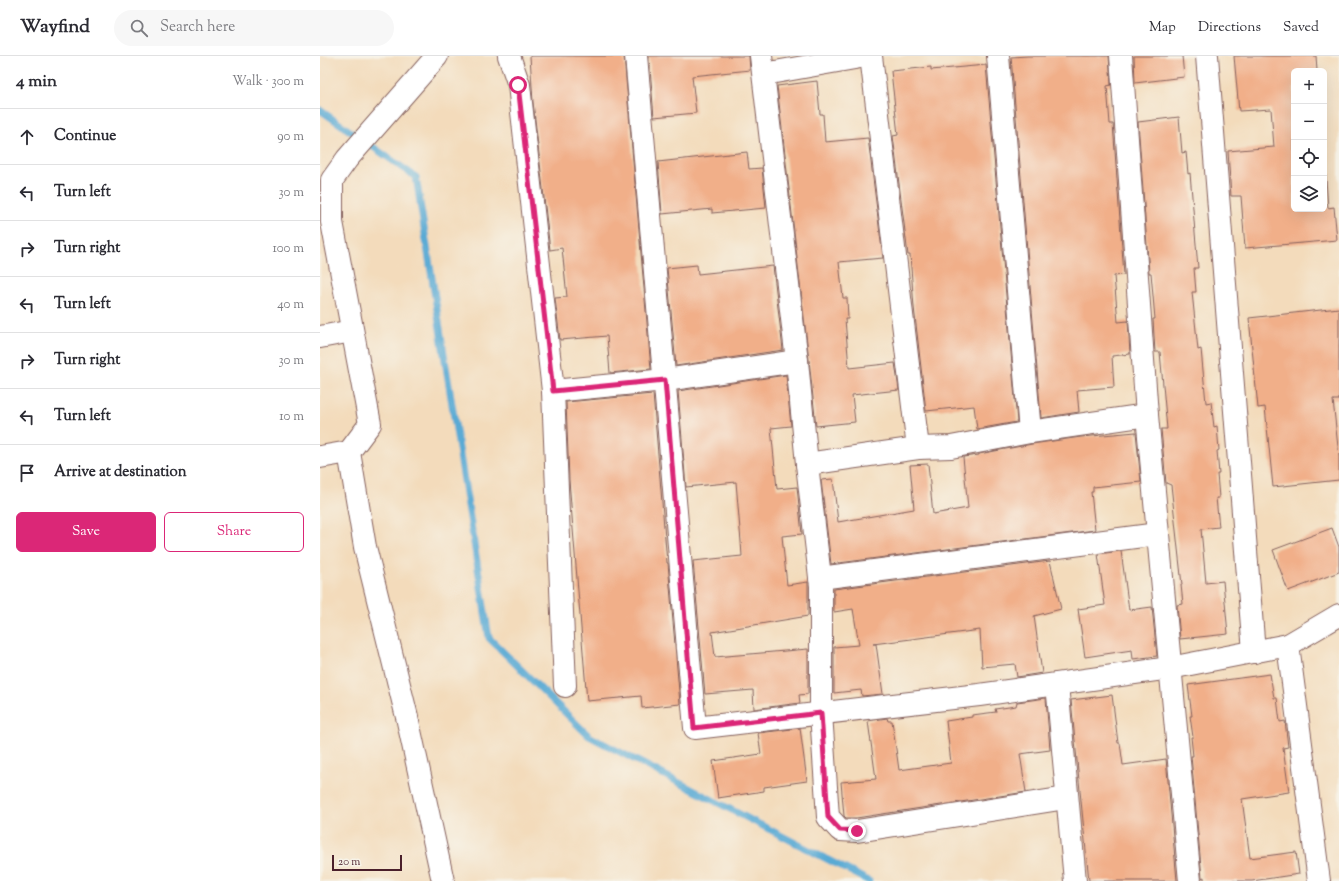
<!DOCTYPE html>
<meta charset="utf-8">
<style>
body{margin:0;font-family:"Sorts Mill Goudy",serif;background:#f7f7f7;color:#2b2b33}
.controls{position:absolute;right:12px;top:12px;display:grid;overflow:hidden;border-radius:6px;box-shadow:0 4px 16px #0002}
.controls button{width:36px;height:36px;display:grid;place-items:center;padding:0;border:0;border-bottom:1px solid #e1e1e2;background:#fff;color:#2b2b33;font:20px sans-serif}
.scale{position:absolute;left:12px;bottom:10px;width:70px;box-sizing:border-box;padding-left:4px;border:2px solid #4a1f2b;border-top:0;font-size:11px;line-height:14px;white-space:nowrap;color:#4a1f2b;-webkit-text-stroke:3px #f7f3e8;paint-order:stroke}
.stop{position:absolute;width:12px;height:12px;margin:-9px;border:3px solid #db2777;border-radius:50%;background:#fff}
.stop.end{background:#db2777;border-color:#fff;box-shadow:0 1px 4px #0008}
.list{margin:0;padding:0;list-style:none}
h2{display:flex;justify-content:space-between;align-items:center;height:52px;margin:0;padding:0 16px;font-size:17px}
h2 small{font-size:13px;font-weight:400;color:#7c7c81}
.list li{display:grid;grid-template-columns:26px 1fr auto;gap:12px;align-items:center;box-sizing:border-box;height:56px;padding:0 16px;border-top:1px solid #e1e1e2}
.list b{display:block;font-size:15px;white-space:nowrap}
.list em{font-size:13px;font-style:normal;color:#7c7c81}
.actions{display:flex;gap:8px;padding:12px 16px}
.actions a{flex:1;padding:9px 0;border:1px solid #db2777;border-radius:6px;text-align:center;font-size:14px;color:#db2777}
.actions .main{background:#db2777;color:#fff}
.icon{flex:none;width:22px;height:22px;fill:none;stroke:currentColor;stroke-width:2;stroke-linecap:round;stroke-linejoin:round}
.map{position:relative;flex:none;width:1019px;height:825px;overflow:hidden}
header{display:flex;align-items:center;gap:24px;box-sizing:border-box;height:56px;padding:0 20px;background:#fff;border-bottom:1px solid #e1e1e2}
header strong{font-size:19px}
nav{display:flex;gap:22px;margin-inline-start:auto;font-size:14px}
.search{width:280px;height:36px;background:#f7f7f7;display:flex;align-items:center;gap:10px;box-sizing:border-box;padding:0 14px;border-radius:22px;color:#7c7c81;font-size:15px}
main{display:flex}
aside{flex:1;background:#fff}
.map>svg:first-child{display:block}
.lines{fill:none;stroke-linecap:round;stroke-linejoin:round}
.stream{stroke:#5aaad4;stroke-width:7}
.building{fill:#f1af89}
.minor-casing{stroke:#85615d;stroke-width:24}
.minor{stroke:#fff;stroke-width:22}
.route{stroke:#db2777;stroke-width:5}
</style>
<header>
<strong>Wayfind</strong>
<div class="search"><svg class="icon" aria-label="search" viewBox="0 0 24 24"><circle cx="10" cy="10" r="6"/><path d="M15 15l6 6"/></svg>Search here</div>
<nav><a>Map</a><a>Directions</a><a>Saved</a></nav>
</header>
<main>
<aside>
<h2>4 min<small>Walk · 300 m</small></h2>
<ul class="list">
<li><svg class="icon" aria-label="ahead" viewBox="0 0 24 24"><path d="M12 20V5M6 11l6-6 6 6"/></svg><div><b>Continue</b></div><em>90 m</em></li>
<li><svg class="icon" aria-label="left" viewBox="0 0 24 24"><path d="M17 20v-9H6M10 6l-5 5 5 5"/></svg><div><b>Turn left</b></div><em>30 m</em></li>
<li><svg class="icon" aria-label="right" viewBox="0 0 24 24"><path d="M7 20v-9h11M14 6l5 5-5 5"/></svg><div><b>Turn right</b></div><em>100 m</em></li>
<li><svg class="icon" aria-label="left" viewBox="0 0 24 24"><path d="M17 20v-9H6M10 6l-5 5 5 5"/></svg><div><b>Turn left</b></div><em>40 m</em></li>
<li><svg class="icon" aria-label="right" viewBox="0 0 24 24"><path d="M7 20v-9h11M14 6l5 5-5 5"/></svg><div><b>Turn right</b></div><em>30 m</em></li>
<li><svg class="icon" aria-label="left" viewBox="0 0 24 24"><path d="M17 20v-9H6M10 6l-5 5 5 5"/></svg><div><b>Turn left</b></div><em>10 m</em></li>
<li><svg class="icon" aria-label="arrive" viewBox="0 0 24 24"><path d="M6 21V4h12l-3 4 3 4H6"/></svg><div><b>Arrive at destination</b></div></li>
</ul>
<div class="actions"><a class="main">Save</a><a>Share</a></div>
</aside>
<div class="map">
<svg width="1019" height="825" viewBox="0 0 1019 825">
<rect width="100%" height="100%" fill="#f7f3e8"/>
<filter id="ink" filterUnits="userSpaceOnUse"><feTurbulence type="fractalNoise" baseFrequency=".025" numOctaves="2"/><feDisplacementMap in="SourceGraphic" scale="8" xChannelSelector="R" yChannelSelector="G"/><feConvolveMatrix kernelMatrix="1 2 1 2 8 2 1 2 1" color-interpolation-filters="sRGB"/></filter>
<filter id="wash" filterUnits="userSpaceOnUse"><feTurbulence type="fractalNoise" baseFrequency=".012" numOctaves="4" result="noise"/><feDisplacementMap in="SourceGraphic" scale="16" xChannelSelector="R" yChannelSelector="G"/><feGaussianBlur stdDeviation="0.9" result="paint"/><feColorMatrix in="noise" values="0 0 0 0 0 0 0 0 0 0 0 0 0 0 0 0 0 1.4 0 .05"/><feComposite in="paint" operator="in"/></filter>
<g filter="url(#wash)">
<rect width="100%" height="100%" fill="#f3dbbb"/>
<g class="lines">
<path class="stream" d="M0,54L96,121L169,582L269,680L549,825"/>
</g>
<g id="blocks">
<g class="building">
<path d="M210,0H304L331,313L290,317L287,280L240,284L235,242L247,241L242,192L230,194L213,46Z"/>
<path d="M329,0H429L430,14L372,20L376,57L334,61Z"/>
<path d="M708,0H789L791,29L787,30L790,68H793L804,219L794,220L798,266L808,265L810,298L792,300L794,331L757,334L759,356L721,362L691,1Z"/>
<path d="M814,0H862L864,21L815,27Z"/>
<path d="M914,0H996L997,15H974V153H1004V94L1008,152L1014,151L1017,184L925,192L921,140H911L908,95L954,91L951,53L919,55Z"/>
<path d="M666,9L697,366L657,373L654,350L606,355L594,251L590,199H588L573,80L578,79L571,15L611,11V14Z"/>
<path d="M497,25L500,58H503L505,86L548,82L563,202L519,206L523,242H527L528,263H525L529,312L575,307L579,334L532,339L535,366L496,370L489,304L457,30Z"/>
<path d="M859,61L862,97L866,96L868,118L870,117L878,212H874L876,236H872L878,294L881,293L886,347L891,346L894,371L897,370L899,394L897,395L899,418H897L899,442H896L899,471L881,473L886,527L903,525L908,578L860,583L857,549L863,548L861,529H862L851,429L846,427L841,373H847L840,296H835L833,263H835L831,217H829L818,66Z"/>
<path d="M427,96L429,113L442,112L446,152L392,157V153L342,158L338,106Z"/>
<path d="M377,209L378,218L453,210L463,294L356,310L347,212Z"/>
<path d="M1019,252V344H1013L1019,401V424L953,431L945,351L938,352L929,262Z"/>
<path d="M466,319L471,370L451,372L457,433L477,431L482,478L462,480L467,529L488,526V560L392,576L395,601L488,593V638L479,639L480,647L434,653L433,634L385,638L373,505L422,500L421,486L416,426L366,431L358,335Z"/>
<path d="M333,338L347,507H348L360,648L322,652L321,640L267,645L249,424L246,346Z"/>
<path d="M816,376L821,426L773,431V436H771L775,474L511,508L501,424L513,423L518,466L594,453L590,409L608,408L613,458L648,452L643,401L659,399V398L712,388L761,381Z"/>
<path d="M1012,472L1019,491V516L968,535L953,494Z"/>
<path d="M801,495L809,554L832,551L837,600L813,603L812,594L765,601L758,553L785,549L778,498Z"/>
<path d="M730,505L741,553L714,560L722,617L697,621L695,608L662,611L660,574L553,588H556L563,638L542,640L541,634L514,637V591L539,589L533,553L514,556V533Z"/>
<path d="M950,618L954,642H957L960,666L965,665L968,691L963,692L969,736L922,743L930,802L976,796L979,818L932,825H884V821L882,822L871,700H873L871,681H873L870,660H872L868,629Z"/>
<path d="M792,639L798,687H800L803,709L846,703L857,825H769L751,644Z"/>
<path d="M726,642L730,694L700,698L706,736L536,762H526L524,760L521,726L556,723L548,665L567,662L568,665H572L579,714L631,707L626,665L652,661V659L676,656L675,653L696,650L697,646Z"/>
<path d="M480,672L487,725L444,731V735L398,742L393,705L441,698L438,677Z"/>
</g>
</g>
</g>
<g filter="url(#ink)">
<use href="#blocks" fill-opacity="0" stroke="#85615d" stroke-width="1"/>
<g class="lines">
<defs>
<g id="minor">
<path d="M189,0L199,29L233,335L245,630"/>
<path d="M316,0L375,672L659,639L850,612L968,589L1019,559"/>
<path d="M441,0L477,305L487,408L501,530V657L508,761L520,774L537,775L746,742"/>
<path d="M551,0L598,392"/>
<path d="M678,0L710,376"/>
<path d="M801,0L827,359L870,825"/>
<path d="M887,0L934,596"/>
<path d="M444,18L546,0"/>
<path d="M0,281L32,275"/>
<path d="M233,335L345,324L477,305"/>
<path d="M29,396L45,491L87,661L123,825"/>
<path d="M0,401L29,396L50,368L12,166V124L27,103L117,0"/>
<path d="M487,408L598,392L631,391L710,376L827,359"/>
<path d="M500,522L838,478"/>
<path d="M968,589L999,825"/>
<path d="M737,628L755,825"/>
</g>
</defs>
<use href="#minor" class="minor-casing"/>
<use href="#minor" class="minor"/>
</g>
</g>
<g class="lines" filter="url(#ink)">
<path class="route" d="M198,29L233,335L345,324L374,672L501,657L508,761L520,774L537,775"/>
</g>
</svg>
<div class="controls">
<button>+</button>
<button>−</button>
<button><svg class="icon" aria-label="locate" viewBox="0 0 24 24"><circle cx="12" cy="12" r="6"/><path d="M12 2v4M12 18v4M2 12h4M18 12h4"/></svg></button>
<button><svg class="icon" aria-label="layers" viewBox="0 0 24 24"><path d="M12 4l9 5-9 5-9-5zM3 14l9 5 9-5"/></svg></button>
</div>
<div class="scale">20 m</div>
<div class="stop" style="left:198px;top:29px"></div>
<div class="stop end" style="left:537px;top:775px"></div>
</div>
</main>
